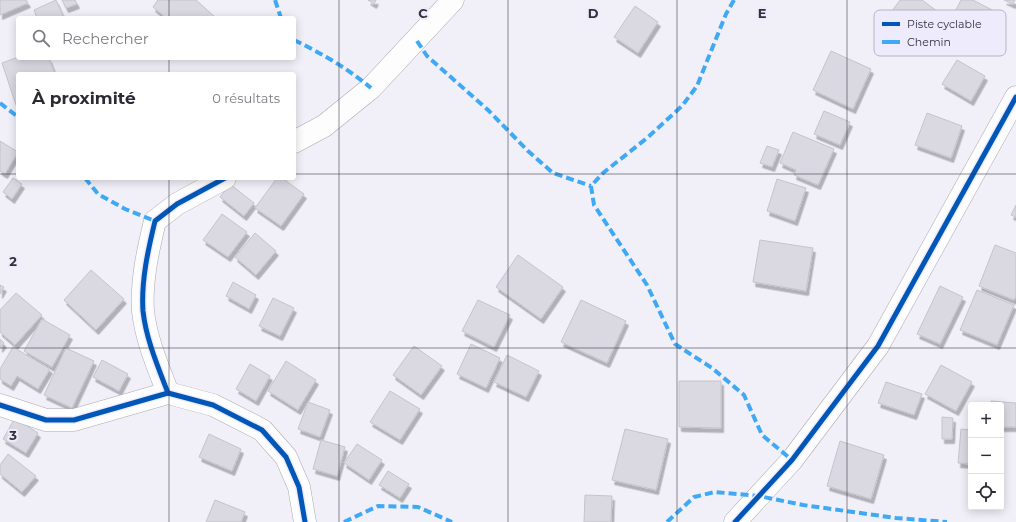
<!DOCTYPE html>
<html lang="fr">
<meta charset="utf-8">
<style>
body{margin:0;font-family:Montserrat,sans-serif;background:#f7f7f7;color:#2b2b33}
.controls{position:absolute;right:12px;bottom:12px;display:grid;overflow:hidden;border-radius:4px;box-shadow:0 2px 10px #0003}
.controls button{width:36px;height:36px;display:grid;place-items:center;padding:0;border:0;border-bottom:1px solid #e1e1e2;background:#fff;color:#2b2b33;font:20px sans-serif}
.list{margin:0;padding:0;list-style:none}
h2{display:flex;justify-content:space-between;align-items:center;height:52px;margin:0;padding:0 16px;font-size:17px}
h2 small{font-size:13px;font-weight:400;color:#7c7c81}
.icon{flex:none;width:22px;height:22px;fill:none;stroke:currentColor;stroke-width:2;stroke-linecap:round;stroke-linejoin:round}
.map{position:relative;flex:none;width:1016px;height:522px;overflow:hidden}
.search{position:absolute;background:#fff;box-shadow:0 2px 10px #0003;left:16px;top:16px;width:280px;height:44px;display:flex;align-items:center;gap:10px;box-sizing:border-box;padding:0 14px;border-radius:4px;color:#7c7c81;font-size:15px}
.panel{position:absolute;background:#fff;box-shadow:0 2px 10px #0003;left:16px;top:72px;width:280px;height:108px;border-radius:4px}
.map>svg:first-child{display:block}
.building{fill:#dad9e2;stroke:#c4c3cc;filter:url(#shadow)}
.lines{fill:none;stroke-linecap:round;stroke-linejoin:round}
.minor-casing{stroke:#abaab2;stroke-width:23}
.minor{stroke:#fdfdfe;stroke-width:22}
.quiet{stroke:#3fa9f5;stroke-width:4;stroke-dasharray:8 4;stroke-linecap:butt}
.cycleway-casing{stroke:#eeecfc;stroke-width:8}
.cycleway{stroke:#0057b8;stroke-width:5}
.grid{fill:none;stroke:#31303a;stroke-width:1;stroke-opacity:0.55}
.key{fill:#eeecfc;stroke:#b5b4c2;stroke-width:1}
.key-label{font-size:11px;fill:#31303a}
.grid-label{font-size:13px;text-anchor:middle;font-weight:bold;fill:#31303a;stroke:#eeecfc;stroke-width:4;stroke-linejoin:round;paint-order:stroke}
</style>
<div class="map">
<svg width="1016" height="522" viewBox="0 0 1016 522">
<defs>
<filter id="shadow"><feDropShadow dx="2.5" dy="4.5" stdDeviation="0" flood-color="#0004"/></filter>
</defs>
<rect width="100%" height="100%" fill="#f1f0f8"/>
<g class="building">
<path d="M0,0H26L28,3L0,15Z"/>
<path d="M56,0L64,18H37L34,10Z"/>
<path d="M62,0H75L77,4L66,8Z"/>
<path d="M158,0H196L215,17L166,18L153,7Z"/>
<path d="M368,0H376L374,4Z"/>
<path d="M900,0H922L941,14L915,50L881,26Z"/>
<path d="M961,0H973L996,12L979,43L947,27Z"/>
<path d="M1004,0H1015L1013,4Z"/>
<path d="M635,6L658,22L638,53L614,37Z"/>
<path d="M831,51L871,69L853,109L813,90Z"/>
<path d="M18,57L49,58L55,74H18V104L16,105L2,63Z"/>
<path d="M957,60L985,76L971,101L942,84Z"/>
<path d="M824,111L850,122L840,145L814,134Z"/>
<path d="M927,113L962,126L951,158L915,145Z"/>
<path d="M793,132L834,149L818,185L794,175L796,170L780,163Z"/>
<path d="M0,141L18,152L5,174L0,171Z"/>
<path d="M767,146L779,150L772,167L760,163Z"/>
<path d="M13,178L22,184L12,199L3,192Z"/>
<path d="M277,178H282L304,194L281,226L255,208Z"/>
<path d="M777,179L806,188L795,221L767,211Z"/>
<path d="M230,184L254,203L244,216L220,197Z"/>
<path d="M1016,205V217L1011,215Z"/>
<path d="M222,214L247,232L228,257L203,240Z"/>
<path d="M255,233L276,251L256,275L235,257Z"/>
<path d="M760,240L813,248L806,291L753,282Z"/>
<path d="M995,245L1016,253V296L1014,300L979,286Z"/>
<path d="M518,255L563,287L541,319L496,287Z"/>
<path d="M91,270L124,299L96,330L64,300Z"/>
<path d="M233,282L256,295L249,309L226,296Z"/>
<path d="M0,285L4,287L0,294Z"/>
<path d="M940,286L963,297L940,344L917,334Z"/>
<path d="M977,290L1014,305L997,345L960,330Z"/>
<path d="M16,293L42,315L15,345L0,332V310Z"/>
<path d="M273,298L294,308L280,336L259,326Z"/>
<path d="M478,300L510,315L494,347L462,331Z"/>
<path d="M581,300L626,321L607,363L561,342Z"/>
<path d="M42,319L70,335L52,367L24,351Z"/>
<path d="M0,339L4,343L0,348Z"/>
<path d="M471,344L500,358L486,388L457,374Z"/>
<path d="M414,346L442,366L421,395L393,375Z"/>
<path d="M13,347L50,369L38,389L17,376L11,386L0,379V369Z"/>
<path d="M66,348L94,361L72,408L44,395Z"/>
<path d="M507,355L539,371L526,397L494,382Z"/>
<path d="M102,360L128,374L119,391L93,377Z"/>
<path d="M286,361L316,380L298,410L268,391Z"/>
<path d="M250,364L270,376L256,401L236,389Z"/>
<path d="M941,365L972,382L956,411L925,394Z"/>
<path d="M679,381H721V428L679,427Z"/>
<path d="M886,382L922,394L914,415L878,403Z"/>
<path d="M390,391L420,409L400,440L370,422Z"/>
<path d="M991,401L1016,403V427H1001V405H991Z"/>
<path d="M308,402L330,410L320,437L298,429Z"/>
<path d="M942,417L953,418L952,439H942Z"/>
<path d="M15,418L38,433L26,453L3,439Z"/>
<path d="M625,429L668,439L656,490L612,480Z"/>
<path d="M961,429L971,430V464L958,463Z"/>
<path d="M209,434L241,449L232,471L199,457Z"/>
<path d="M321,440L345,447L337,476L313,469Z"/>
<path d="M840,441L884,455L871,499L827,486Z"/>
<path d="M357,444L382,460L369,480L344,463Z"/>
<path d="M8,454L36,476L22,492L0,474V465Z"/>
<path d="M388,471L409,484L400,498L379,485Z"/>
<path d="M585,495L612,496L611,522H584Z"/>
<path d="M215,500L245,512L241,522H206Z"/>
</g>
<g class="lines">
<defs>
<g id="minor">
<path d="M294,142L324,126L371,88L453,0"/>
<path d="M168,393C158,367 146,339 143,311C141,281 148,250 155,221L177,204L225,178"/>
<path d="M0,405L46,420H74L168,393L213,405L262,430L286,457L299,487L305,522"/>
<path d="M735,522L792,460L878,346L1016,97"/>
</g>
</defs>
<use href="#minor" class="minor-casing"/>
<use href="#minor" class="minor"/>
<g class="quiet">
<path d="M275,0L281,18"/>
<path d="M734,0L726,14L697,86L682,106L647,138L603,173L591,186L594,205L647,285L675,344L712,368L744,395L762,435L792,460"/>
<path d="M294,40C321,53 347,68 371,88"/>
<path d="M417,41L427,56L488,110L528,151L553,173L591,186"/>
<path d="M0,103L18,117"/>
<path d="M85,178L98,194L125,209L155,221"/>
<path d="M344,522L378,506L418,507L452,522"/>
<path d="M667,522L694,497L715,492L759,496L803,505L896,518L947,522"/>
</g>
<defs>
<g id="cycleway">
<path d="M168,393C158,367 146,339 143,311C141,281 148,250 155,221L177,204L225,178"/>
<path d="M0,405L46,420H74L168,393L213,405L262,430L286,457L299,487L305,522"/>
<path d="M735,522L792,460L878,346L1016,97"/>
</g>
</defs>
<use href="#cycleway" class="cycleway-casing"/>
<use href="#cycleway" class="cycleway"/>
</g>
<path class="grid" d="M169,0V18M339,0V522M508,0V522M677,0V522M847,0V522M169,58V74M0,174H18M294,174H1016M169,178V522M0,348H1016"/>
<rect x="874" y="10" width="132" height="46" rx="6" class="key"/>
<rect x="882" y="22" width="18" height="4" fill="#0057b8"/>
<rect x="882" y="40" width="18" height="4" fill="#3fa9f5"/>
<g class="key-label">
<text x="907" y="28">Piste cyclable</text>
<text x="907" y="46">Chemin</text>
</g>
<g class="grid-label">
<text x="423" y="18">C</text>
<text x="593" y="18">D</text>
<text x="762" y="18">E</text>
<text x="13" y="266">2</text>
<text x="13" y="440">3</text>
</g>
</svg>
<div class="controls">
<button>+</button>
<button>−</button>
<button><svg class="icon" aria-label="locate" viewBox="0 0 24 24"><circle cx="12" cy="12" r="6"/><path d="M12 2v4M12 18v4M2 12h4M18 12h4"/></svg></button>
</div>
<div class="search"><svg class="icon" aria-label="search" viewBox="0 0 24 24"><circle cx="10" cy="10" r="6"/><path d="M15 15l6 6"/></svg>Rechercher</div>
<section class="panel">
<h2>À proximité<small>0 résultats</small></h2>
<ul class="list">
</ul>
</section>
</div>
